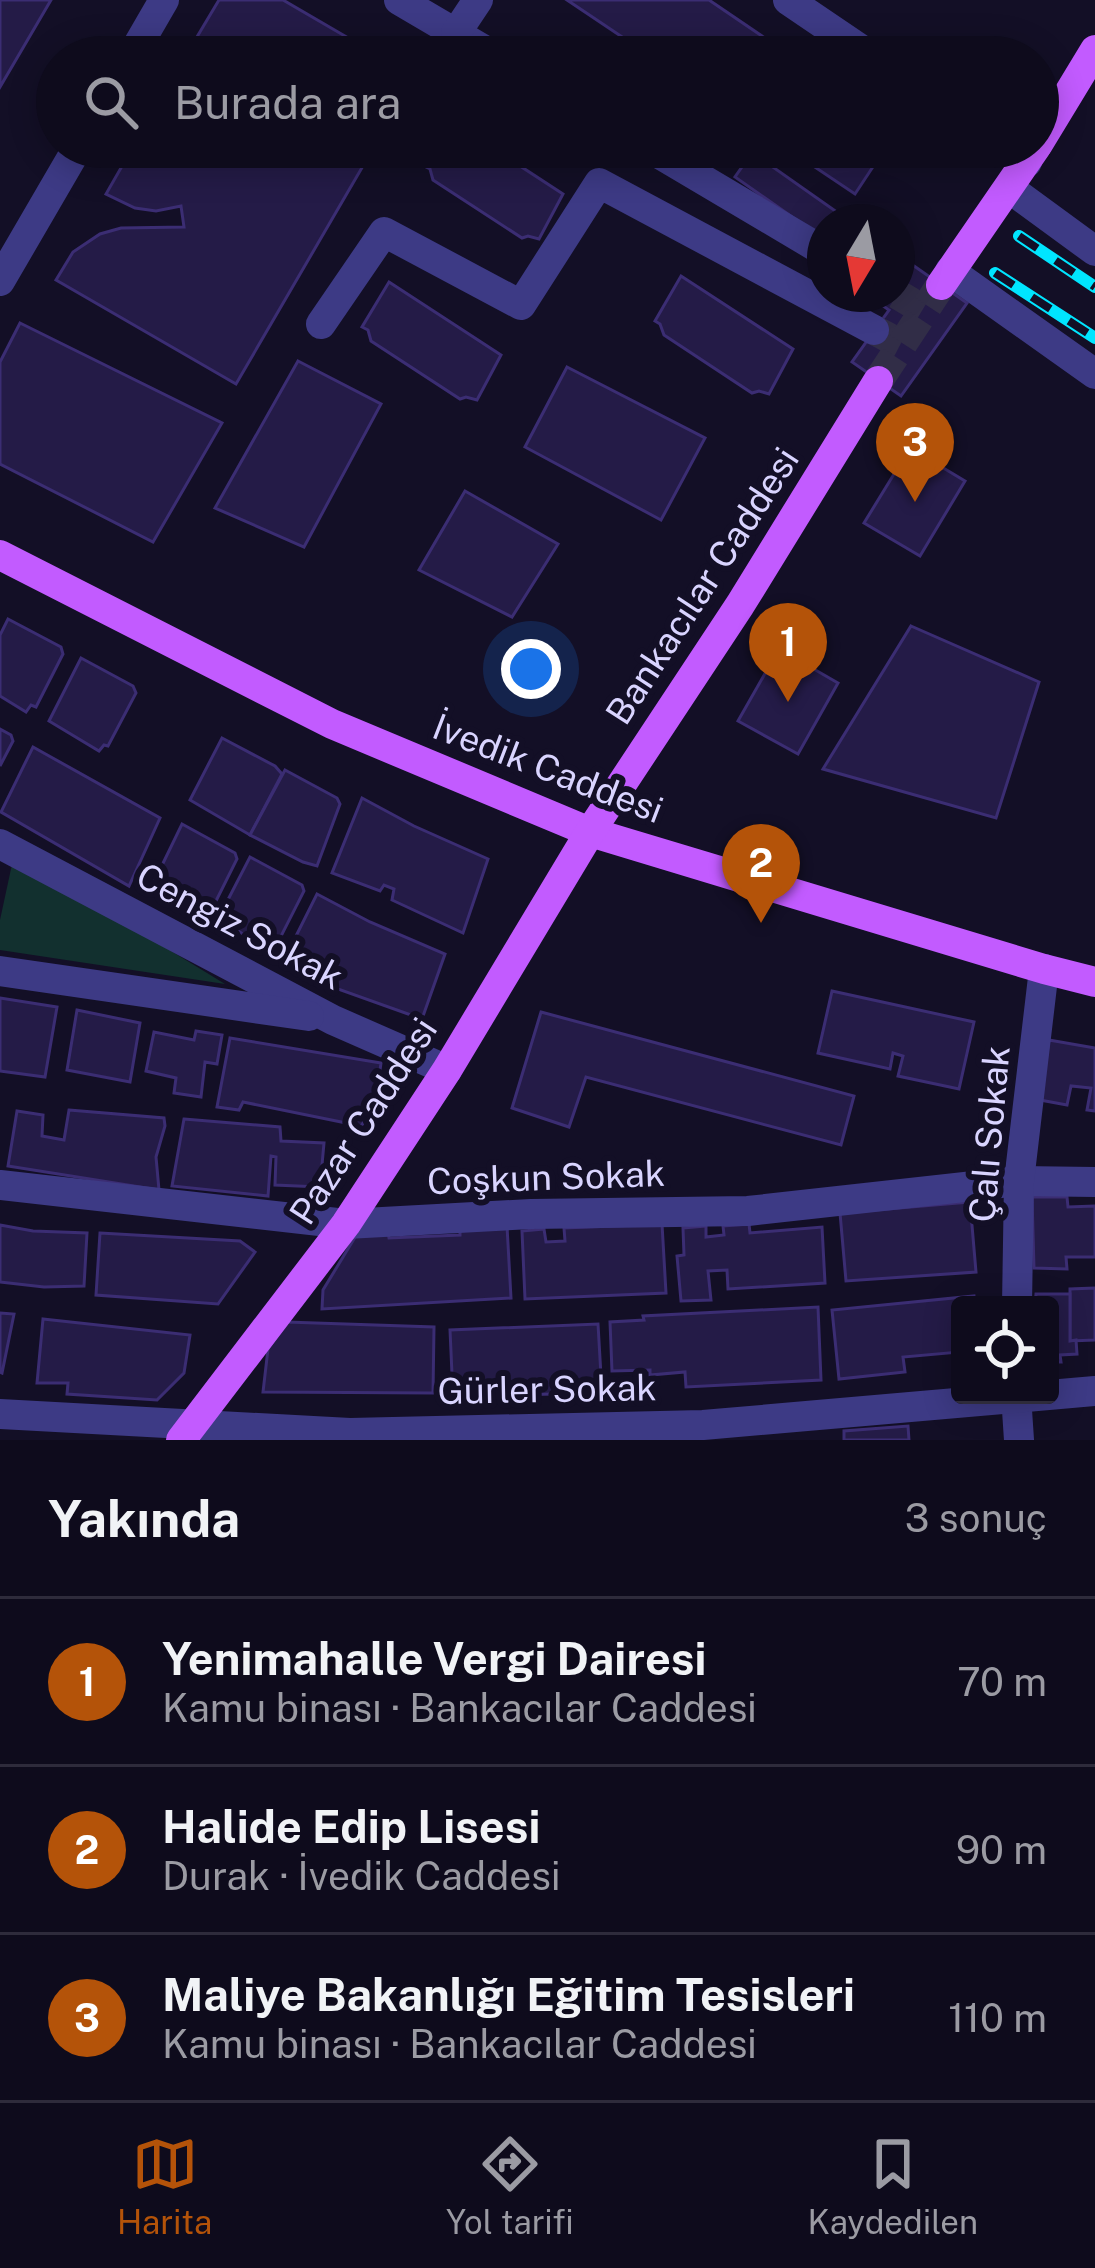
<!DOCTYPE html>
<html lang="tr">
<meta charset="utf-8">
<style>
body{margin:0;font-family:"Public Sans",sans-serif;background:#171425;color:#f1f3f6}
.controls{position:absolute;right:36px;bottom:36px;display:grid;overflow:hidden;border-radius:12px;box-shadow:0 6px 30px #0003}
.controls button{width:108px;height:108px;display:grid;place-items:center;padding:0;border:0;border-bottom:3px solid #2e2b3b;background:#0e0b1c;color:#f1f3f6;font:60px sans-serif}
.compass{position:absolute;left:807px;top:204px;width:108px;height:108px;border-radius:50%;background:#0e0b1c;box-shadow:0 6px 30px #0003;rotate:190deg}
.you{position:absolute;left:531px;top:669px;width:42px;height:42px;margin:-30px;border:9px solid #fff;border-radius:50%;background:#1a73e8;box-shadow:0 0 0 18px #1a73e833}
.badge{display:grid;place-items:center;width:78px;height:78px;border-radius:50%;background:#b45309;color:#fff;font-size:39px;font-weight:700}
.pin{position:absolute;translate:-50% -99px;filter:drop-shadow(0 3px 6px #0008)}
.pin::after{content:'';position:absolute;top:63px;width:42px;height:36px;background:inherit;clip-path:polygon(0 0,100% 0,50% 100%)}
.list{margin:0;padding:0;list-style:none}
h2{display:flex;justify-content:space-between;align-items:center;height:156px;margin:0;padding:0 48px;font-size:51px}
h2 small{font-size:39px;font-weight:400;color:#9b9ba3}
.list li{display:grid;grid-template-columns:78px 1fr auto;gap:36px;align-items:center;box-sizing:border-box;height:168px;padding:0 48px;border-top:3px solid #2e2b3b}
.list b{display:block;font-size:45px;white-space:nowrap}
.list p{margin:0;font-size:39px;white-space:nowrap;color:#9b9ba3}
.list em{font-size:39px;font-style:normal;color:#9b9ba3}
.icon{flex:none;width:66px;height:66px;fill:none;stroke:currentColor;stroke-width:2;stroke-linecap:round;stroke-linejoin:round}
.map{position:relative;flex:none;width:1095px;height:1440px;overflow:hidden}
.search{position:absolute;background:#0e0b1c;box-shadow:0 6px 30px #0003;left:36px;right:36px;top:36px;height:132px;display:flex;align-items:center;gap:30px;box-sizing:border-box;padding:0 42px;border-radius:66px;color:#9b9ba3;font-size:45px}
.sheet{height:660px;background:#0e0b1c}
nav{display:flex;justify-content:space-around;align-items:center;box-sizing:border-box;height:168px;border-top:3px solid #2e2b3b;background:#0e0b1c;font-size:33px;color:#9b9ba3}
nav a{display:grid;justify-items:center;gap:6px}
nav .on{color:#b45309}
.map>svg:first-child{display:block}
.green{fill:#12302f}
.building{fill:#241b47;stroke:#3b2d73;stroke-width:3}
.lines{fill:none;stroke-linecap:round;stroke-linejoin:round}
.minor-tunnel{stroke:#312d47;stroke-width:30;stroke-dasharray:30 15;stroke-linecap:butt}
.major-tunnel{stroke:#312d47;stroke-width:30;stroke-dasharray:30 15;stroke-linecap:butt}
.minor{stroke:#3d3a85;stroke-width:30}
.major{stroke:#c25bff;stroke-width:30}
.rail-casing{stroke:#00e5ff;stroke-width:12}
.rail{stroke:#130f26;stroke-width:8;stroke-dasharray:22;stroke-linecap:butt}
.labels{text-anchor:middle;stroke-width:12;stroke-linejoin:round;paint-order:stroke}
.street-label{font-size:36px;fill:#d9d4ff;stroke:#130f26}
</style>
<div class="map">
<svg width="1095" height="1440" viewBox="0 0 1095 1440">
<rect width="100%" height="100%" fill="#130f26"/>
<path class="green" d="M14,855L225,984L0,950V920Z"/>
<g class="building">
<path d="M0,0H51L0,87Z"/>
<path d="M219,0H283L350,39L339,57H185Z"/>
<path d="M567,0H709L793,57H652Z"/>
<path d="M133,147H374L236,384L56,280L73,252L100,234L121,228L184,227L181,206L156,211L135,208L106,194Z"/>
<path d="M436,147H491L563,194L539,239L528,236L522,238L433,180L430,169L424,166Z"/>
<path d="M756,147H778L767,163L851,222H825V240L735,177Z"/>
<path d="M785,147H886L855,194Z"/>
<path d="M897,254L967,303L901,396L852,362L889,310L866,294H897Z"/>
<path d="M681,276L793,349L769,394L759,391L752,393L664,335L660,324L655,321Z"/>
<path d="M389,282L501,355L477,400L466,397L460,399L371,341L368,330L362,327Z"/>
<path d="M20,323L222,423L153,542L0,464V362Z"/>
<path d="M298,361L381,404L304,547L215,508Z"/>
<path d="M567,367L705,438L661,520L525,447Z"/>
<path d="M910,448L965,481L920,556L864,523Z"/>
<path d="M465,491L558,544L512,617L419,570Z"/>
<path d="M8,619L61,647L63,654L36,707L31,705L26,712L0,696V635Z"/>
<path d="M911,626L1039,682L996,818L823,769Z"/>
<path d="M779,649L838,683L798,754L738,721Z"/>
<path d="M81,658L133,686L136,693L108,746L104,745L99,751L49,721Z"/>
<path d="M0,729L11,735L13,741L0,766Z"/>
<path d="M222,738L275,766L282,774L250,835L190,800Z"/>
<path d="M33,747L160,818L129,886L1,812Z"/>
<path d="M285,770L337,798L340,804L317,866L303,862L250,835Z"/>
<path d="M362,798L414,826L488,859L463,933L392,900L394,889L384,885L380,891L332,873Z"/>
<path d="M182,824L235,853L237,859L210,913L205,911L201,918L151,888Z"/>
<path d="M250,857L302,885L304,891L273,952L218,919Z"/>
<path d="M317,894L370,922L445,954L422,1019L335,988L285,958Z"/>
<path d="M832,991L974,1022L959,1089L898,1076L903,1056L893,1053L890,1069L818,1053Z"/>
<path d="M0,998L57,1007L45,1077L0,1071Z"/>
<path d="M77,1010L140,1023L130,1082L67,1070Z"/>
<path d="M541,1012L854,1096L841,1145L586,1077L569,1127L512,1108Z"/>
<path d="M196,1031L222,1035L217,1064L205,1062L201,1097L174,1093L176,1078L146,1071L154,1032L194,1040Z"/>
<path d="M230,1038L381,1063L375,1107L361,1126L243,1102L239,1110L217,1107Z"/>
<path d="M1049,1040L1095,1048V1111L1087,1110L1091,1088L1071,1086L1067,1105L1040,1100Z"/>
<path d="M69,1110L164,1118L165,1126L156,1157L159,1190L8,1166L17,1111L43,1115L42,1136L64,1140Z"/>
<path d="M184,1119L280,1127L281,1141L324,1143L320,1187L275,1185L276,1157L271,1156L268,1196L172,1186Z"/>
<path d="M1032,1197H1067L1068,1207L1095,1206V1257H1066L1067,1269L1034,1268Z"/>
<path d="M970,1202L976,1272L846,1281L840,1213Z"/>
<path d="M662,1224L666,1293L525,1299L522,1231L544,1229L546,1242L565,1241L564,1228Z"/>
<path d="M749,1224L750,1233L822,1227L825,1283L728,1289L727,1270L708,1271L711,1300L681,1301L677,1256L684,1255L683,1228L706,1226V1237L724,1235L723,1226Z"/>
<path d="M0,1225L33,1231L87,1233L84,1286L44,1287L0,1282Z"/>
<path d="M507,1226L511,1298L322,1309L323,1290L357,1234L388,1232L389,1238L460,1235V1229Z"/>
<path d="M100,1233L240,1241L255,1252L218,1304L96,1295Z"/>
<path d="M1095,1288V1340L1070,1341V1289Z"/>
<path d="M1036,1294H1070V1341L1076,1340L1077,1354L1060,1355L1061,1362H1050V1305H1035Z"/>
<path d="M974,1296L975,1305H960V1352L903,1357L905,1372L839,1379L832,1310Z"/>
<path d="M818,1307L821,1380L686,1387L685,1372L650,1375V1370L612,1371L610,1322L644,1320L643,1316Z"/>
<path d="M0,1313L14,1314L2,1373L0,1372Z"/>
<path d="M43,1319L190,1335L184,1373L157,1400L67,1394L68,1383H37Z"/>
<path d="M286,1322L434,1327L433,1393L263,1392L268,1349Z"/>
<path d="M598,1324L602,1393L453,1396L450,1330Z"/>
<path d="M908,1426L909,1440H844V1431Z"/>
</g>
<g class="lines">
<g class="minor-tunnel">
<path d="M897,294L924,310"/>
<path d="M874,330L901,344"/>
</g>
<path class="major-tunnel" d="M878,381L941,285"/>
<g class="minor">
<path d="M399,0L496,57"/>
<path d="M788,0L872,57"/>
<path d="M456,33L478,0"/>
<path d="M131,57L164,0"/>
<path d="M648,147L825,252"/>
<path d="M1004,147L1027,162"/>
<path d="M1009,188L1095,251"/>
<path d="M950,271L1095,374"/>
<path d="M0,281L78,147"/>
<path d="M321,324L384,232L521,305L599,183L874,330"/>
<path d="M0,844L333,1020L447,1070"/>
<path d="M0,971L309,1016"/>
<path d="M0,1185L346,1224L531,1214L748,1211L1019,1181L1095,1182"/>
<path d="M1017,1305L1019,1181L1044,969"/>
<path d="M1016,1395L1019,1440"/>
<path d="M0,1414L350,1433L703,1425L1095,1391"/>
</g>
<g class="major">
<path d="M1038,144L1095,50"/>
<path d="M941,285L1036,147"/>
<path d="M0,555L332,724L590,832L1044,969L1095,982"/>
<path d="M181,1440L346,1224L447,1070L590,832L740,605L878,381"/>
</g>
<defs>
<g id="rail">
<path d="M1019,236L1095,287"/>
<path d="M995,273L1095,338"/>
</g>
</defs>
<use href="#rail" class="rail-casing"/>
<use href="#rail" class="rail"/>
</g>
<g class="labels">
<g class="street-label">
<text transform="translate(702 586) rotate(-57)" y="13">Bankacılar Caddesi</text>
<text transform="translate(548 768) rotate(21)" y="13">İvedik Caddesi</text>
<text transform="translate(240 926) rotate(28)" y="13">Cengiz Sokak</text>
<text transform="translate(363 1121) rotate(-57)" y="13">Pazar Caddesi</text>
<text transform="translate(989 1134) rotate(-85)" y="13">Çalı Sokak</text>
<text transform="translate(546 1177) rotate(-2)" y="13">Coşkun Sokak</text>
<text transform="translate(547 1389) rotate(-1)" y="13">Gürler Sokak</text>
</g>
</g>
</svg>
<div class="controls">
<button><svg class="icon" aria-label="locate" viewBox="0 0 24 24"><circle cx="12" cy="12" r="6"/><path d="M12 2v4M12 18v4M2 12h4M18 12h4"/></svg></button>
</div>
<svg class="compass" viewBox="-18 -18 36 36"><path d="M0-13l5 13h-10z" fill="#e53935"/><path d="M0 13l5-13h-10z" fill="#9b9ba3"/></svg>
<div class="you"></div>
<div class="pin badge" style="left:788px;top:702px">1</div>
<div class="pin badge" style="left:761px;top:923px">2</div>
<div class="pin badge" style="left:915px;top:502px">3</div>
<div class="search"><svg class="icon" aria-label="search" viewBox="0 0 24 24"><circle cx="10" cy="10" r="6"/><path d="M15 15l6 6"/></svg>Burada ara</div>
</div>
<section class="sheet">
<h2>Yakında<small>3 sonuç</small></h2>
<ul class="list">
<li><span class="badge">1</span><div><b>Yenimahalle Vergi Dairesi</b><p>Kamu binası · Bankacılar Caddesi</p></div><em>70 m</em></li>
<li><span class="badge">2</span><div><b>Halide Edip Lisesi</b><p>Durak · İvedik Caddesi</p></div><em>90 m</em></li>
<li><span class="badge">3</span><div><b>Maliye Bakanlığı Eğitim Tesisleri</b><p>Kamu binası · Bankacılar Caddesi</p></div><em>110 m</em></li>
</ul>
</section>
<nav>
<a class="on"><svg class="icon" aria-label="map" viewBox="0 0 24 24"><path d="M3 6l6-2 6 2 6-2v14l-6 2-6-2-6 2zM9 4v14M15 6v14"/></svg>Harita</a>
<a><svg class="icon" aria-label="directions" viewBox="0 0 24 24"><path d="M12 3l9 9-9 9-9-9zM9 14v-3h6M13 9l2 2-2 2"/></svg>Yol tarifi</a>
<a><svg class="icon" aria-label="saved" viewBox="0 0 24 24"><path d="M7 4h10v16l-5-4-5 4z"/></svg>Kaydedilen</a>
</nav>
